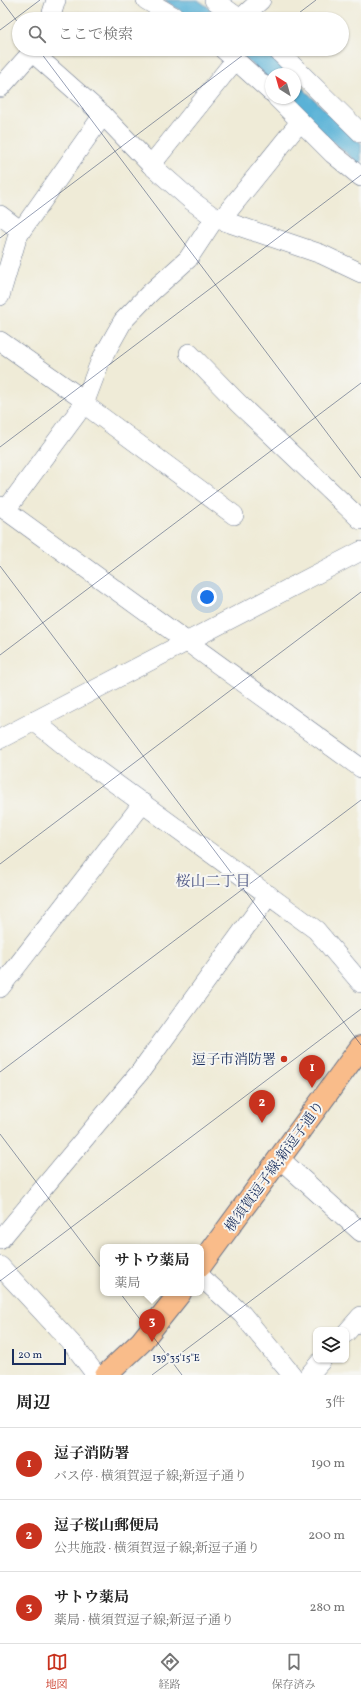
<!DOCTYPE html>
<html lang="ja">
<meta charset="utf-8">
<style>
body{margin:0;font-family:Vollkorn,"Noto Serif JP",serif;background:#f6f6f6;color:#222}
.controls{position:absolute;right:12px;bottom:12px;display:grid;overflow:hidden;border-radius:8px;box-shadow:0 1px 3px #0004}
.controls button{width:36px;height:36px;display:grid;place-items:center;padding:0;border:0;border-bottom:1px solid #e0e0e0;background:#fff;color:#222;font:20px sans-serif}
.compass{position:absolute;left:265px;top:68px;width:36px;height:36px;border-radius:50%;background:#fff;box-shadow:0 1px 3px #0004;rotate:323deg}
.scale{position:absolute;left:12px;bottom:10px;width:54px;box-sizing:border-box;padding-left:4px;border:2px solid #1b2f5e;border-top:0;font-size:11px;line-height:14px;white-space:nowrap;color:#1b2f5e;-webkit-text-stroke:3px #f6f6f2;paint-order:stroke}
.you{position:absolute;left:207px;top:597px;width:14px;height:14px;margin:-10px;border:3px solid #fff;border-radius:50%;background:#1a73e8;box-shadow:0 0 0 6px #1a73e833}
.badge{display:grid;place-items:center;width:26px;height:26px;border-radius:50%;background:#c8321e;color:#fff;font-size:13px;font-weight:700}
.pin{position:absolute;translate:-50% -33px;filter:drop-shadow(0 1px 2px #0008)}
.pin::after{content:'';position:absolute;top:21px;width:14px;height:12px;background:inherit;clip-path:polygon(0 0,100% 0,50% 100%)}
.popup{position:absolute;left:100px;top:1244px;width:104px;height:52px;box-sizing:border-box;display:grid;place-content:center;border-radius:8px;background:#fff;filter:drop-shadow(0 1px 3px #0005);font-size:13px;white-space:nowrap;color:#767676}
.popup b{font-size:15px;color:#222}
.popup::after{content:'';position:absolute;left:50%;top:100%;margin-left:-8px;border:8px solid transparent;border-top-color:#fff}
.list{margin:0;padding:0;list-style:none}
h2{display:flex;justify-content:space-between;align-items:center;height:52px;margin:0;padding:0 16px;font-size:17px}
h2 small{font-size:13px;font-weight:400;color:#767676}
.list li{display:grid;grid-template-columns:26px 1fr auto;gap:12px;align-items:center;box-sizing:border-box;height:72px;padding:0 16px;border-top:1px solid #e0e0e0}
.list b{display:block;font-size:15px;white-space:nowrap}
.list p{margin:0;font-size:13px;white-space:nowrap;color:#767676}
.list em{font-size:13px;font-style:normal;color:#767676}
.icon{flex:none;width:22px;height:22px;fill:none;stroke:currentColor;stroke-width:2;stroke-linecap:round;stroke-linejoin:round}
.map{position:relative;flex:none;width:361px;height:1375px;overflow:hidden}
.search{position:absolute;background:#fff;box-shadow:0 1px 3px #0004;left:12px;right:12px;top:12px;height:44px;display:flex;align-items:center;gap:10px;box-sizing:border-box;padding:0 14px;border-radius:22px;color:#767676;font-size:15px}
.sheet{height:268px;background:#fff}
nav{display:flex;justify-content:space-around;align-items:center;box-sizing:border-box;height:56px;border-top:1px solid #e0e0e0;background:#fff;font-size:11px;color:#767676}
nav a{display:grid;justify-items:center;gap:2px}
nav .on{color:#c8321e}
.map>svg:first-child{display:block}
.water{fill:#5ab2d7;stroke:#3a709a}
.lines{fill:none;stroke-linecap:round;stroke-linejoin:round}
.minor-casing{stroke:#657188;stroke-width:20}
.major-casing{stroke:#657188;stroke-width:24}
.minor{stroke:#fff;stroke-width:19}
.major{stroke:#f9bc8a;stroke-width:22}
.ticks{fill:none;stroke:#1b2f5e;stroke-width:1;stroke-opacity:0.45}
.poi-dot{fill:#c8321e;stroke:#f6f6f2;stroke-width:1.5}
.labels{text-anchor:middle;stroke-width:4;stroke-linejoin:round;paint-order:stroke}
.poi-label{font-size:14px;fill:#1b2f5e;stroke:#f6f6f2;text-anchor:end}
.street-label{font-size:14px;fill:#1b2f5e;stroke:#f6f6f2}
.neighbourhood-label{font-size:15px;fill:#4d5684;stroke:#f6f6f2}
.ticks-label{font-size:10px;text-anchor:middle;fill:#1b2f5e;stroke:#f6f6f2;stroke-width:4;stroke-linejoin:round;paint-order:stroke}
</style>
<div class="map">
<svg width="361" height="1375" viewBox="0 0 361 1375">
<rect width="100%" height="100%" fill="#f6f6f2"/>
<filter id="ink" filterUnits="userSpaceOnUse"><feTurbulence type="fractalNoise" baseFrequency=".025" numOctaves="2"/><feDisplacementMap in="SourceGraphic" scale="8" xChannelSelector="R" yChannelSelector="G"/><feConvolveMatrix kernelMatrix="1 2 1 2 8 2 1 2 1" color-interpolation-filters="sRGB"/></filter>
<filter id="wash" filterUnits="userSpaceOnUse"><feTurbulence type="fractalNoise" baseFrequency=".012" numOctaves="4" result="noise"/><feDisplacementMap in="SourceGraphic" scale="16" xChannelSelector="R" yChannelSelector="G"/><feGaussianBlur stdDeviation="0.9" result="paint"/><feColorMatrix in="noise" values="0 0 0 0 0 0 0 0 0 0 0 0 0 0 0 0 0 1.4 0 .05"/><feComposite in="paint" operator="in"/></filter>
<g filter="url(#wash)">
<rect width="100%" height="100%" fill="#efebd7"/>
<g class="water">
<path d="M164,0H198L225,19H193Z"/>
<path d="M234,49H263L289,74H271V81Z"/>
<path d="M295,80L344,129L361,143V166L318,129L289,98H295Z"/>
</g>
</g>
<g filter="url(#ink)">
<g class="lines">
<defs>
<g id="minor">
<path d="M146,0L178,19"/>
<path d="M214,0L240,19"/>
<path d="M50,19L56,0"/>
<path d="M240,19L261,0"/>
<path d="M35,49L32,52L103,115L151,165L192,201L215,218L321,254L361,273"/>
<path d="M223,49L271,92"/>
<path d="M276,49L361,133"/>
<path d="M0,88L32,52"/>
<path d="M277,98L333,154L361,177"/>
<path d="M151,165L236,59"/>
<path d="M0,215L21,231"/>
<path d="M221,220L300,122"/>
<path d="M0,296L17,238L21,231L103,115"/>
<path d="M0,341L78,396L84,404L234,515"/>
<path d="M189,353L239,404L361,520"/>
<path d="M0,506L361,768"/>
<path d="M6,510L84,404L100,362L123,321L150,293L188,259L215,218"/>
<path d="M34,721L75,754L316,930L361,983"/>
<path d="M0,739L361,551"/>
<path d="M0,988L143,803"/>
<path d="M279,1158L361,1232"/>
<path d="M0,1240L140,1072L269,895"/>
<path d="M0,1266L75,1347L96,1375"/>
<path d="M201,1277L242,1314L292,1375"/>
<path d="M346,1333L361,1316"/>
<path d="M309,1375L322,1360"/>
</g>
<g id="major">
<path d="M201,1265L361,1047"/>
<path d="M106,1375L141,1342L180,1293"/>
</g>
</defs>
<use href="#minor" class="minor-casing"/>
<use href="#major" class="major-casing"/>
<use href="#minor" class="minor"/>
<use href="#major" class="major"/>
</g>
</g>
<path class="ticks" d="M1,0L19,24M291,19L316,0M0,30L40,0M38,49L361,478M0,238L251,49M0,447L361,175M0,566L361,1045M0,655L361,383M0,864L361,592M0,1072L361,800M0,1134L182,1375M0,1281L361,1009M152,1375L361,1218"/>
<circle class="poi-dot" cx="284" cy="1059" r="4"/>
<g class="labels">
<g class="poi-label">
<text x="276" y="1064">逗子市消防署</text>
</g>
<g class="street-label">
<text transform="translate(274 1166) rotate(-54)" y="5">横須賀逗子線;新逗子通り</text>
</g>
<g class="neighbourhood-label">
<text x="213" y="886">桜山二丁目</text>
</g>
</g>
<g class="ticks-label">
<text x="176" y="1361">139°35'15"E</text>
</g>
</svg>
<div class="controls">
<button><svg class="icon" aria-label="layers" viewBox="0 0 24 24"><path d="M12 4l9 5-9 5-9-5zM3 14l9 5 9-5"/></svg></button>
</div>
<svg class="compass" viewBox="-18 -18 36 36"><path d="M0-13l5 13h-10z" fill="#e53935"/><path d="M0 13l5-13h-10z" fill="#767676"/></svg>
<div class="scale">20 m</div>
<div class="you"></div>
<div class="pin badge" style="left:312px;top:1088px">1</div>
<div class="pin badge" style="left:262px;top:1123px">2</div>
<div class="pin badge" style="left:152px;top:1342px">3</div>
<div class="popup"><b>サトウ薬局</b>薬局</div>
<div class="search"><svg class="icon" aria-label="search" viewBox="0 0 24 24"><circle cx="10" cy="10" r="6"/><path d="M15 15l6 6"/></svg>ここで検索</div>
</div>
<section class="sheet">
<h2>周辺<small>3件</small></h2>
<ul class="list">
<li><span class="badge">1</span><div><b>逗子消防署</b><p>バス停 · 横須賀逗子線;新逗子通り</p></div><em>190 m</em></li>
<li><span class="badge">2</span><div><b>逗子桜山郵便局</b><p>公共施設 · 横須賀逗子線;新逗子通り</p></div><em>200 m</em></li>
<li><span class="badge">3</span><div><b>サトウ薬局</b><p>薬局 · 横須賀逗子線;新逗子通り</p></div><em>280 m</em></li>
</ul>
</section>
<nav>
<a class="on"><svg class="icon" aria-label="map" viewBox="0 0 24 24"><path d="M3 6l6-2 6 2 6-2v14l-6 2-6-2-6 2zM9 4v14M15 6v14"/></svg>地図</a>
<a><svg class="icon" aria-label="directions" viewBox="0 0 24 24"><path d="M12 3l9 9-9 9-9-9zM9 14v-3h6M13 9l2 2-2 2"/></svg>経路</a>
<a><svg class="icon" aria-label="saved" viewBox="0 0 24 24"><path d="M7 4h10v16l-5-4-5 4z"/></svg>保存済み</a>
</nav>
